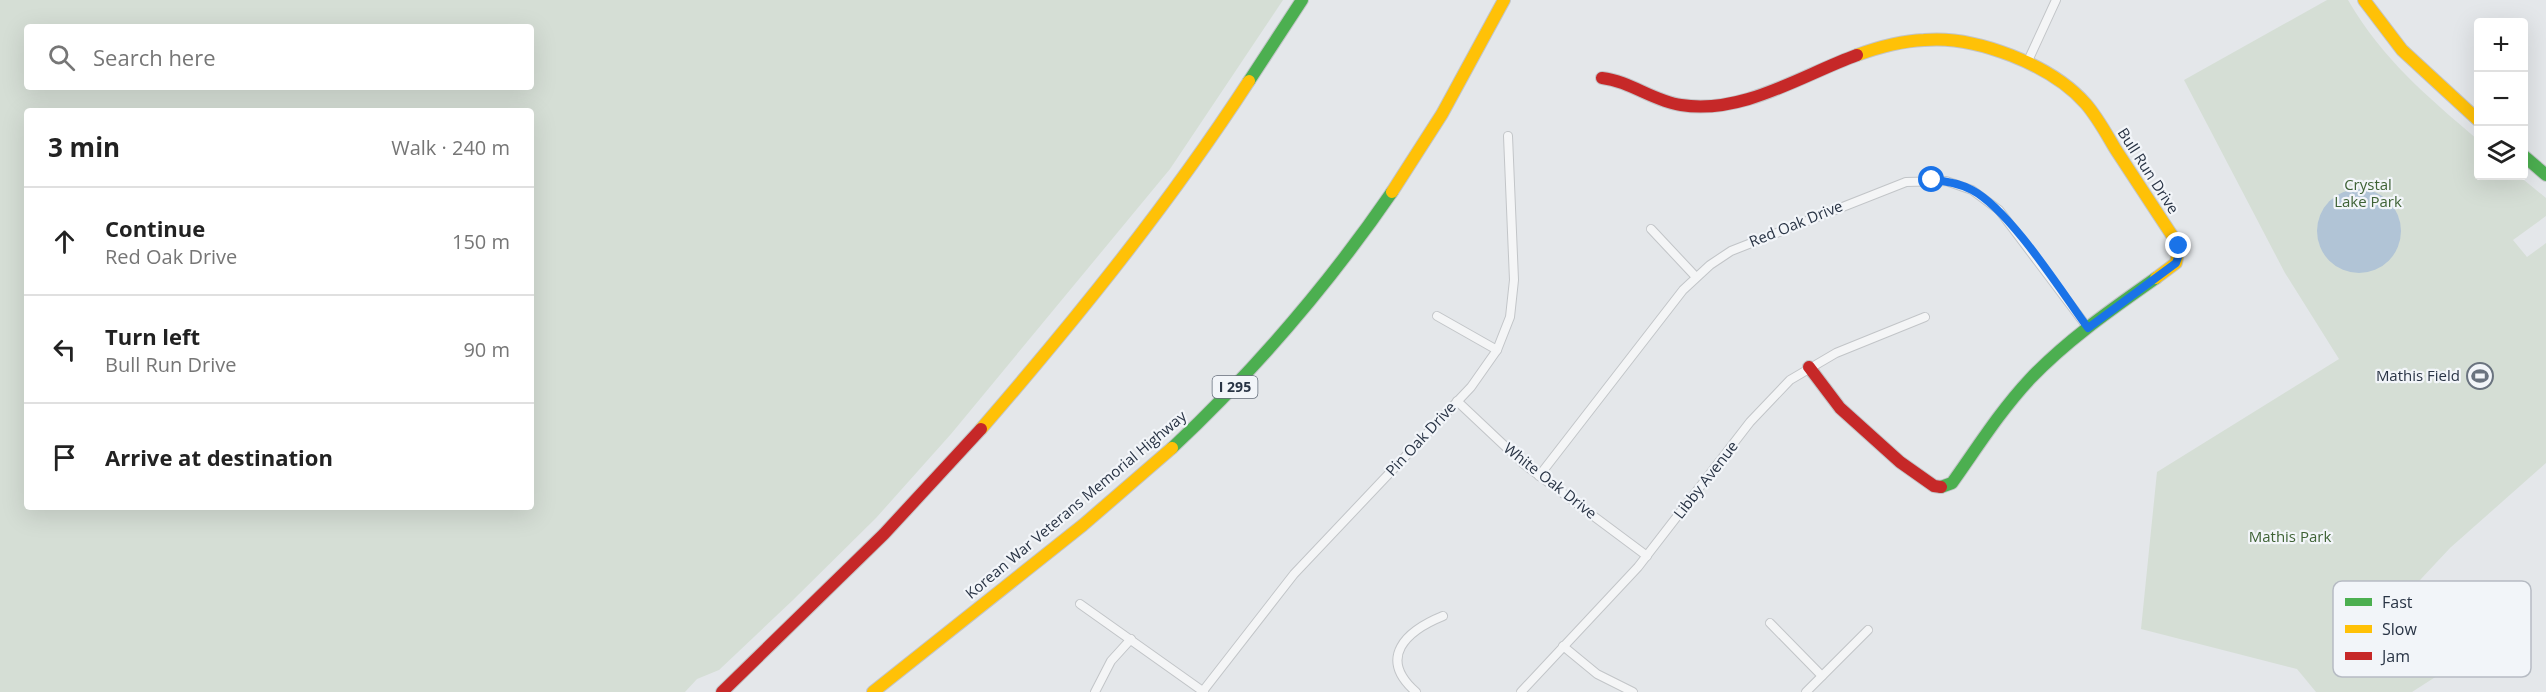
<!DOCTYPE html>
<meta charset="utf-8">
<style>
body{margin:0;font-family:"Open Sans",sans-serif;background:#f2f2f2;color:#222}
.controls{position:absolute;right:18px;top:18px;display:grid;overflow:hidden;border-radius:6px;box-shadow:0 6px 24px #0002}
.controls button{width:54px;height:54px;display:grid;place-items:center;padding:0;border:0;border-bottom:2px solid #e0e0e0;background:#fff;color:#222;font:30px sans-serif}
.stop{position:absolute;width:18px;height:18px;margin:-14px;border:4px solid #1a73e8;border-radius:50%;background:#fff}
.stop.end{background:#1a73e8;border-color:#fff;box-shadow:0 2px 6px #0008}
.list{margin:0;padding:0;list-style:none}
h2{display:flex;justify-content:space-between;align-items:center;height:78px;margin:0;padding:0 24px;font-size:26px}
h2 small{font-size:20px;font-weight:400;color:#767676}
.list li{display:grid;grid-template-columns:39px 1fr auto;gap:18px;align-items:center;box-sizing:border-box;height:108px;padding:0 24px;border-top:2px solid #e0e0e0}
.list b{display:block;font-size:22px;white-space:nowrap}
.list p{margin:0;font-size:20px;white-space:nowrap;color:#767676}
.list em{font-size:20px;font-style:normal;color:#767676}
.icon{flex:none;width:33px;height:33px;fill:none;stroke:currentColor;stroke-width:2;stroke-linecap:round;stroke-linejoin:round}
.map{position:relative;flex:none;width:2546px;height:692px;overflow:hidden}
.search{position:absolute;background:#fff;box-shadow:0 6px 24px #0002;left:24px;top:24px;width:510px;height:66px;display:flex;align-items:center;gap:15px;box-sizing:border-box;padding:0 21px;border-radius:6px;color:#767676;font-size:22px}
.panel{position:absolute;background:#fff;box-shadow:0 6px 24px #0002;left:24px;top:108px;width:510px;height:402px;border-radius:6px}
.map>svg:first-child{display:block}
.green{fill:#d5ded5;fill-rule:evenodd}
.water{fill:#b1c4d6}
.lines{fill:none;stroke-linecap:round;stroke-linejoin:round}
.street-casing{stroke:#c2c5c8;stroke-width:10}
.fast-casing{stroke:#c2c5c8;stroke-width:14}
.slow-casing{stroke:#c2c5c8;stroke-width:14}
.jam-casing{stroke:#c2c5c8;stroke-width:14}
.street{stroke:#f4f5f6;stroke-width:8}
.fast{stroke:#4caf50;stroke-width:12}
.slow{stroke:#ffc107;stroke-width:12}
.jam{stroke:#c62828;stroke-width:12}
.route{stroke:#1a73e8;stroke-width:8}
.labels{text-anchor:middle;stroke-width:4.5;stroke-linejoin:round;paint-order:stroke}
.shield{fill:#f2f5f9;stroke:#656e7b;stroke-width:1.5}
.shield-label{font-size:14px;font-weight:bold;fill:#293445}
.street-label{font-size:15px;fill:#293445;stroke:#f2f5f9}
.park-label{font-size:15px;fill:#3e6235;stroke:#f2f5f9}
.poi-label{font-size:15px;fill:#293445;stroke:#f2f5f9;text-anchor:end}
.key{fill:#f2f5f9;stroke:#b6bbc3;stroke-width:1.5}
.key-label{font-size:16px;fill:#293445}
</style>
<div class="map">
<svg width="2546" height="692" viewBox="0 0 2546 692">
<rect width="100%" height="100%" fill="#e4e7ea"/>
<g class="green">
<path d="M0,0H1283L1170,169L951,434L876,518L793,600L719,670L697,679L685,692H0ZM27,27H531V87H27ZM27,111H531V507H27Z"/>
<path d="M2327,0H2348C2383,60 2427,96 2478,140V176H2519L2546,198V216L2513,240L2527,257L2546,243V463L2450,548L2392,610L2440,674L2412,692H2316L2297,669L2141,629L2157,472L2339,359L2285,273L2184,80Z"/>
</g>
<circle class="water" cx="2359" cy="231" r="42"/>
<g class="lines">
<defs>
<g id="street">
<path d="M2027,63L2056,0"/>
<path d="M1651,229L1696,277"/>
<path d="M1437,316L1497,350"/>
<path d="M1457,401L1525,465L1647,556"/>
<path d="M1539,476L1683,290L1710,265L1731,251L1906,182L1946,181L1972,190L1999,210L2088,328"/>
<path d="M1080,604L1204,692"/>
<path d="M1770,623L1822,676"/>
<path d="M1563,646L1597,674L1633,692"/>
<path d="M1203,691L1294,574L1471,387L1497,350L1510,317L1514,280L1508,136"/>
<path d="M1095,692L1111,661L1131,639"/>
<path d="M1416,692C1377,658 1406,631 1443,616"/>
<path d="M1521,692L1638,567L1750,422L1790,380L1836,353L1925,317"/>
<path d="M1806,692L1868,630"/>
</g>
<g id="fast">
<path d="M1249,81L1302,0"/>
<path d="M2524,156L2546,175"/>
<path d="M1172,448C1255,370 1328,285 1392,192"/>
<path d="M1941,487L1952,483C1977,448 2000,411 2030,379C2067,340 2112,309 2156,278"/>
</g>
<g id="slow">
<path d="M2364,0L2402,50L2478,120"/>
<path d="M1857,55C1879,47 1901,41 1924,40C1975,35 2052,65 2086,104C2098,118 2107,135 2116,150C2137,182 2158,214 2179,246L2176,263L2156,278"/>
<path d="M1392,192L1442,114L1504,0"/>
<path d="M981,429C1077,318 1169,204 1249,81"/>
<path d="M873,692L1083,525L1172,448"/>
</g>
<g id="jam">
<path d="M1602,78C1630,81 1653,101 1681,105C1742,115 1802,75 1857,55"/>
<path d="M1809,367L1840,408L1900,462L1934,486L1941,487"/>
<path d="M722,692L884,534L981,429"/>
</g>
</defs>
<use href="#street" class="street-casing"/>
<use href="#fast" class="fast-casing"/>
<use href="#slow" class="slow-casing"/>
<use href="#jam" class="jam-casing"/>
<use href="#street" class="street"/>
<use href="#fast" class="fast"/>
<use href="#slow" class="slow"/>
<use href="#jam" class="jam"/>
</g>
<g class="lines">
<path class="route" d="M1932,180C1946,181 1959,183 1972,190C2010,210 2061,291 2088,328L2176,263L2180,252L2179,246"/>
</g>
<defs>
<symbol id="stadium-ring" viewBox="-11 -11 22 22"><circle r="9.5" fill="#f2f5f9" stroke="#6a737f" stroke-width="1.5"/><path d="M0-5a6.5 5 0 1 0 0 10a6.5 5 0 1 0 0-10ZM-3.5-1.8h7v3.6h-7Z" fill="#6a737f"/></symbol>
</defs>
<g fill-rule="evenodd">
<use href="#stadium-ring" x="2465" y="361" width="30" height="30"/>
</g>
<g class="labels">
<rect class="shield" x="1212.5" y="376" width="45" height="22" rx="4.5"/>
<g class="shield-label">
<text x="1235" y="392">I 295</text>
</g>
<g class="street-label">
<text transform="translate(2148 171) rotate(57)" y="5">Bull Run Drive</text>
<text transform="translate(1796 224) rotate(-22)" y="5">Red Oak Drive</text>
<text transform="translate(1421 439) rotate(-47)" y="5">Pin Oak Drive</text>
<text transform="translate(1706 480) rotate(-52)" y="5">Libby Avenue</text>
<text transform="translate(1550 481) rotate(38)" y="5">White Oak Drive</text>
<text transform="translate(1076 505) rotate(-40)" y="5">Korean War Veterans Memorial Highway</text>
</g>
<g class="park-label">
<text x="2368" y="190">Crystal<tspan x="2368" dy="17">Lake Park</tspan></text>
<text x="2290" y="542">Mathis Park</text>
</g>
<g class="poi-label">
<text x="2460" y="381">Mathis Field</text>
</g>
</g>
<rect x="2333" y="581" width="198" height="96" rx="9" class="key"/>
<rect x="2345" y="598" width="27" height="8" fill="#4caf50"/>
<rect x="2345" y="625" width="27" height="8" fill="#ffc107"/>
<rect x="2345" y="652" width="27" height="8" fill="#c62828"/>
<g class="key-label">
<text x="2382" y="608">Fast</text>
<text x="2382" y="635">Slow</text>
<text x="2382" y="662">Jam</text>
</g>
</svg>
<div class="controls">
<button>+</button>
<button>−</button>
<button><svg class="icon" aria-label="layers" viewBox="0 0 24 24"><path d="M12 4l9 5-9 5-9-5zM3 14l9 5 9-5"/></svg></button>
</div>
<div class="stop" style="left:1932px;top:180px"></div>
<div class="stop end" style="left:2179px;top:246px"></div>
<div class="search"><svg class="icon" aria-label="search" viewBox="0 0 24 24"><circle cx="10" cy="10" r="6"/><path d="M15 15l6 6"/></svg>Search here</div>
<section class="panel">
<h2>3 min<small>Walk · 240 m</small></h2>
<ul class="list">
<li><svg class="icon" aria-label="ahead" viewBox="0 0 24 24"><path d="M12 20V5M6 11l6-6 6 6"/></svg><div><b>Continue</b><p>Red Oak Drive</p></div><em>150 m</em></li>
<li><svg class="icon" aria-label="left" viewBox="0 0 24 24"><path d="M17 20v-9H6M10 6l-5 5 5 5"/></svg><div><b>Turn left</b><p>Bull Run Drive</p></div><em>90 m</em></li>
<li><svg class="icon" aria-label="arrive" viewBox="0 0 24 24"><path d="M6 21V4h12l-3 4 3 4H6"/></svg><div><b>Arrive at destination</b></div></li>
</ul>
</section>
</div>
